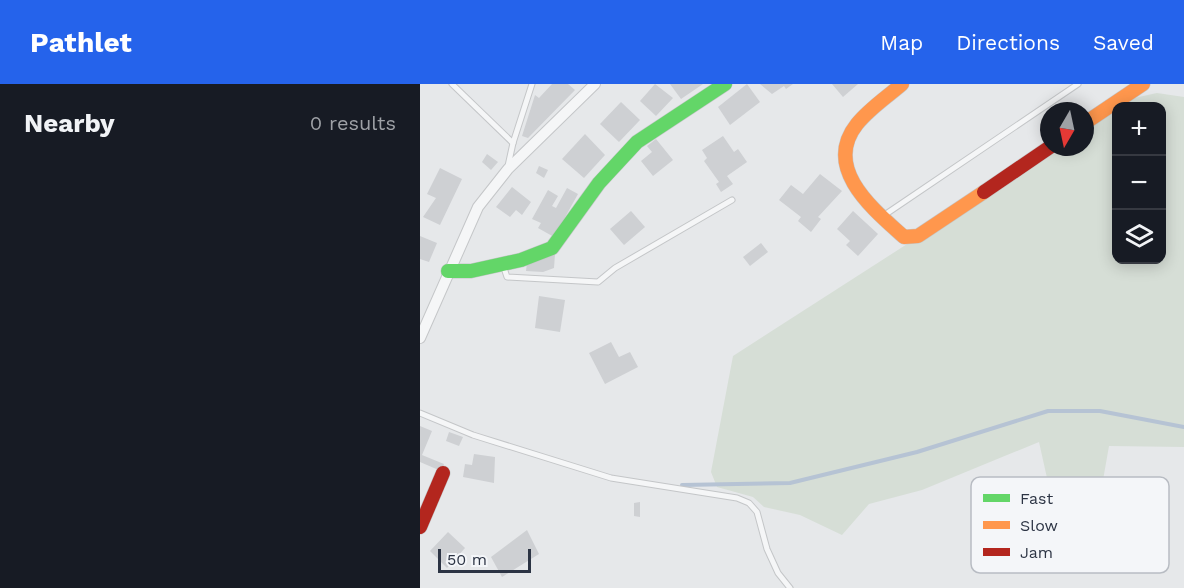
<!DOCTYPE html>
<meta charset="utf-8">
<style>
body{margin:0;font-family:"Work Sans",sans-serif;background:#20242c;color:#f1f3f6}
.controls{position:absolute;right:18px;top:18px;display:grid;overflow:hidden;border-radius:12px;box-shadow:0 3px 15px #0003}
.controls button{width:54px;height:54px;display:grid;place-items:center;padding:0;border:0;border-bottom:2px solid #363941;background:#171b24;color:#f1f3f6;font:30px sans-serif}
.compass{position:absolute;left:620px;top:18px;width:54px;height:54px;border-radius:50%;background:#171b24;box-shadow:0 3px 15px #0003;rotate:189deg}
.scale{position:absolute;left:18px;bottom:15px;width:93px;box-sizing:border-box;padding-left:6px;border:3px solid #2c3444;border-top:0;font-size:16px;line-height:21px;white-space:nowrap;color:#2c3444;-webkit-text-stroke:4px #f4f6f9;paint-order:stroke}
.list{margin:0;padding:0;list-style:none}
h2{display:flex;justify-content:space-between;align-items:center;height:78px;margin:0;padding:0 24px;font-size:26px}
h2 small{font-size:20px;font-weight:400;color:#9ea1a6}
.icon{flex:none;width:33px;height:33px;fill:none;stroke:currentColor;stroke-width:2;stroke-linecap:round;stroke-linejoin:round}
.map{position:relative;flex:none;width:764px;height:504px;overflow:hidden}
header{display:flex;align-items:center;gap:36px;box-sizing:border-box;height:84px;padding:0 30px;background:#2563eb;color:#fff}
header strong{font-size:28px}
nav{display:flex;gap:33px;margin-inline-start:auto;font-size:21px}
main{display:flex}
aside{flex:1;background:#171b24}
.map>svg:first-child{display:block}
.green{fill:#d6ded6}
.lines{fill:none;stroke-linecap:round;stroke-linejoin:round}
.stream{stroke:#b6c3d4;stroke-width:4}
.building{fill:#ced0d3}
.lane-casing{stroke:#c4c6c8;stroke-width:7}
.street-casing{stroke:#c4c6c8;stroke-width:12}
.fast-casing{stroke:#c4c6c8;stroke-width:15}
.slow-casing{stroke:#c4c6c8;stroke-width:15}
.jam-casing{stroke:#c4c6c8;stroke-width:15}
.lane{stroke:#f5f6f7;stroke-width:5}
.street{stroke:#f5f6f7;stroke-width:10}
.fast{stroke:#63d668;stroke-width:14}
.slow{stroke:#ff974d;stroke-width:14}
.jam{stroke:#b3261e;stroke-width:14}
.key{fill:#f4f6f9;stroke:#b8bcc3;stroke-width:1.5}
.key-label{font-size:16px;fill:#2c3444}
</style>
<header>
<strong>Pathlet</strong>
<nav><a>Map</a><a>Directions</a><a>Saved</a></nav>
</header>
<main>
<aside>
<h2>Nearby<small>0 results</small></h2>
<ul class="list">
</ul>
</aside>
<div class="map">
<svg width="764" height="504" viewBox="0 0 764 504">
<rect width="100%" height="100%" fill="#e6e8ea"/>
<path class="green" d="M737,9L764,13V363L689,362L683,396L651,475L635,472L627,438L629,403L619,358L502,406L449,420L422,451L380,431L344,423L333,413L297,403L291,388L313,272L638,63H665V46L696,26V176H742V22H701L714,14Z"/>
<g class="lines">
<path class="stream" d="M262,401L370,399L497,368L628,327H680L764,343"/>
</g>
<g class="building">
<path d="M132,0H148L155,6L108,54L102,52L115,11L119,14Z"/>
<path d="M235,0L253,14L236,32L220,17Z"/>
<path d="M250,0H283L261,15Z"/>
<path d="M327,0L340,18L310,41L298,23Z"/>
<path d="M340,0H373L366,5L364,2L352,10Z"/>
<path d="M412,0H438L423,13Z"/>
<path d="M201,18L220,36L199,58L180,40Z"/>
<path d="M165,50L185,71L164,94L142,75Z"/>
<path d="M303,52L314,68L318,65L327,78L307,92L313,100L301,108L296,100L299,98L284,77L287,74L282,66Z"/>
<path d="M236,55L253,76L233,92L221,77L232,68L227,62Z"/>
<path d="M67,70L78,78L71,86L62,78Z"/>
<path d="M119,82L128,86L124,94L116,89Z"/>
<path d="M20,84L42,95L20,141L3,133L16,114L7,110Z"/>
<path d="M400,90L422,107L398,133L401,135L391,148L378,137L381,133L359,116L371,101L383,110Z"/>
<path d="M92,103L111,118L102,131L96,126L90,133L76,123Z"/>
<path d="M147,104L158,110L134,153L118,144L121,139L112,135L128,106L138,112L132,122L136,124Z"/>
<path d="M211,127L225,143L204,161L190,145Z"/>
<path d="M433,127L458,150L438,172L426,161L430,157L417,145Z"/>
<path d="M0,152L17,159L9,178L0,175Z"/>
<path d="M341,159L348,168L330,182L323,173Z"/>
<path d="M135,170L134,184L123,188L106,187L107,179Z"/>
<path d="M119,212L145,216L140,248L115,244Z"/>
<path d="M191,258L199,273L210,268L218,283L185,300L169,269Z"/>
<path d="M0,342L12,347L2,371L24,380L21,387L0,378Z"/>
<path d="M29,348L43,353L39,362L26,357Z"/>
<path d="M54,370L75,373L74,399L43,393L45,380L52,381Z"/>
<path d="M220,418V433L214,432V419Z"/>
<path d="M107,446L119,470L82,493L71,473Z"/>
<path d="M28,448L45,464L27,484L10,467Z"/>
</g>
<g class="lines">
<defs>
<g id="lane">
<path d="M32,0L93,59"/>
<path d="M88,82L93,59L112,0"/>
<path d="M463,132L658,0"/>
<path d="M83,181L87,193L178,198L195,184L312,116"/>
<path d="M0,329L53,351L191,394L317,414L329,419L337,428L347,465L358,489L370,504"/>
</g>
<path id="street" d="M0,254L58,123L88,85L175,0"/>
<path id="fast" d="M28,187H51L101,176L132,164L179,99L217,58L305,0"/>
<g id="slow">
<path d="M482,0C467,13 450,24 437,40C402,84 453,125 484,153L498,152L564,108"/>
<path d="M665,39L723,0"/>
</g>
<g id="jam">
<path d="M564,108L630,63"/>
<path d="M0,443L23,389"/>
</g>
</defs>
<use href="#lane" class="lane-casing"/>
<use href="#street" class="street-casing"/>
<use href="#fast" class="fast-casing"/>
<use href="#slow" class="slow-casing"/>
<use href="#jam" class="jam-casing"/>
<use href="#lane" class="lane"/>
<use href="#street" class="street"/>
<use href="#fast" class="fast"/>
<use href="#slow" class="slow"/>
<use href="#jam" class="jam"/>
</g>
<rect x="551" y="393" width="198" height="96" rx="9" class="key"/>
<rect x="563" y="410" width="27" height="8" fill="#63d668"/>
<rect x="563" y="437" width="27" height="8" fill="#ff974d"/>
<rect x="563" y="464" width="27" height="8" fill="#b3261e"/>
<g class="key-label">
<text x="600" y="420">Fast</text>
<text x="600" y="447">Slow</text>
<text x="600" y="474">Jam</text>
</g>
</svg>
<div class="controls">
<button>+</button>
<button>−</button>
<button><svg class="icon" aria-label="layers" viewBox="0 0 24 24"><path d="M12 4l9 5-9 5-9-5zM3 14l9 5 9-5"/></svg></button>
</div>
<svg class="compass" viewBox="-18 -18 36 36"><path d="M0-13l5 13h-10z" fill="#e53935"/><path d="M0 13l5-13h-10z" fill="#9ea1a6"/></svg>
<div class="scale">50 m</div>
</div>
</main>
